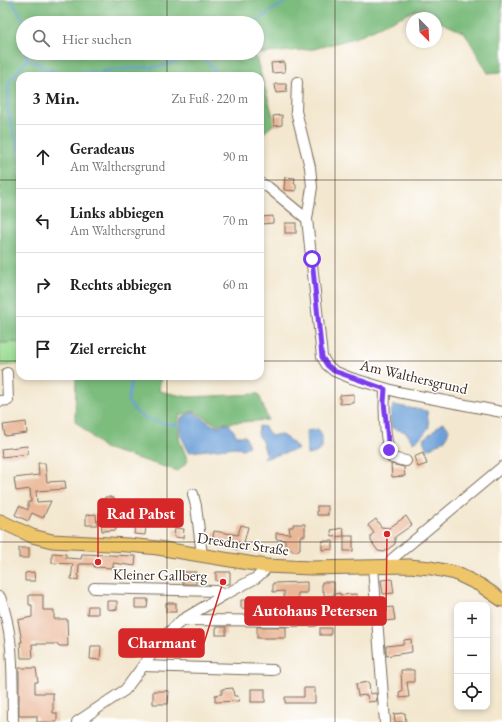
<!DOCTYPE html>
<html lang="de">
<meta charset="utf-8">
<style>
body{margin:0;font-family:"EB Garamond",serif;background:#f2f2f2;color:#222}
.controls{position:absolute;right:12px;bottom:12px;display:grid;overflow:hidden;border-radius:8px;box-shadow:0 2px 6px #0003}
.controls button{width:36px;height:36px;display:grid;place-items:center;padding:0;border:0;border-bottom:1px solid #e0e0e0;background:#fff;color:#222;font:20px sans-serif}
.compass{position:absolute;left:406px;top:12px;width:36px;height:36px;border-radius:50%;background:#fff;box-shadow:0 2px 6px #0003;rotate:156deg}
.stop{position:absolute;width:12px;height:12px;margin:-9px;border:3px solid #7c3aed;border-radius:50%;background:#fff}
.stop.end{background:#7c3aed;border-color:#fff;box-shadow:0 1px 4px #0008}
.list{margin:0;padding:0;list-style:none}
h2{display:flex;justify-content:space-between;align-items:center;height:52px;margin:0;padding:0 16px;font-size:17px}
h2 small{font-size:13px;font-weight:400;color:#767676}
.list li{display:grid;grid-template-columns:26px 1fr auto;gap:12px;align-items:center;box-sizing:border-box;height:64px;padding:0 16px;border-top:1px solid #e0e0e0}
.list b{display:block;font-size:15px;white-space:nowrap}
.list p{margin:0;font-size:13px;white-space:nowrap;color:#767676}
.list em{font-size:13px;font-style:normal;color:#767676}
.icon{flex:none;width:22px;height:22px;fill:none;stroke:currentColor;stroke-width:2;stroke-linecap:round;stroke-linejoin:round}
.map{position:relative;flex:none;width:502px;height:722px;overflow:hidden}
.search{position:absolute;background:#fff;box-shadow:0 2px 6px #0003;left:16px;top:16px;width:248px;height:44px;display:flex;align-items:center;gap:10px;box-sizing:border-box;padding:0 14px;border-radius:22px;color:#767676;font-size:15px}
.panel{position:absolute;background:#fff;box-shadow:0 2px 6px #0003;left:16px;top:72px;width:248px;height:308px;border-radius:12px}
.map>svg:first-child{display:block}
.green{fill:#9adc93;stroke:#6a8358}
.forest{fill:#7bbc7d;stroke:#5b734e;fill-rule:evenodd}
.water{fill:#6da0d8;stroke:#54657b}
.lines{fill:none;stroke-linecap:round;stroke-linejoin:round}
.stream{stroke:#6da0d8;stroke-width:2}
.building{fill:#eab798}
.minor-casing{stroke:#7b6c5c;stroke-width:12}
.major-casing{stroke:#7b6c5c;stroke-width:15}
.minor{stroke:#fff;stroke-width:10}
.major{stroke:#eec569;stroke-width:13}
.route{stroke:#7c3aed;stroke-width:5}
.grid{fill:none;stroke:#3b2a1e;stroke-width:1;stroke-opacity:0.55}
.labels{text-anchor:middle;stroke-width:3;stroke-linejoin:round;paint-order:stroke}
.street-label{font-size:15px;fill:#3b2a1e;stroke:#fff}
.leader{fill:none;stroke:#d62828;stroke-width:1.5}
.callout-dot{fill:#d62828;stroke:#fff;stroke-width:1.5}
.callout{fill:#d62828;stroke:#d62828;stroke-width:1.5}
.callout-label{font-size:16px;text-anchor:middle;font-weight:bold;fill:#fff}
</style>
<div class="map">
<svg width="502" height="722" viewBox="0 0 502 722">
<rect width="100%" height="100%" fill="#fff"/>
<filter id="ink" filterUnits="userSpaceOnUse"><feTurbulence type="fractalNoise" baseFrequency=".025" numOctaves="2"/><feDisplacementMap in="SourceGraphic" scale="8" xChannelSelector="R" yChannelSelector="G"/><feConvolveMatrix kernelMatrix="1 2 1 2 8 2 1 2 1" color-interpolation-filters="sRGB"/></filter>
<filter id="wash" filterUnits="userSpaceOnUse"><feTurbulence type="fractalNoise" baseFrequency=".012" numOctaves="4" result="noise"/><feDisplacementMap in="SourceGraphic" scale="16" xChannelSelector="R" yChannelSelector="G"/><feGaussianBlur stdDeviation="0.9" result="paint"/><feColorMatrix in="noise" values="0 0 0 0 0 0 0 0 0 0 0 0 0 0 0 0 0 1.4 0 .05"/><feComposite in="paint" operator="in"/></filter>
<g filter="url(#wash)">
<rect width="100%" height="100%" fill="#f3e7cf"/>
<path class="green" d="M20,342V364L0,366V343Z"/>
<g class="forest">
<path d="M0,0H502V69L501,72L488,73L465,33L436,20V18H433L416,10L354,38L314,49L255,54L275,123L260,136V76H20V342L0,343ZM23,23H257V53H23Z"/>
<path d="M76,376H161L159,391L188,397L259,394L268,420L215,424L194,411L179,416V439L188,461L178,471L104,448L75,421Z"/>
</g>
<g class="water">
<path d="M393,405L427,411L429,427L422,436L413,443L406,432L392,428L390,419Z"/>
<path d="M193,412L214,426L229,424L237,436H245L249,446L243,449L236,447L189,452L181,436V418Z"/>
<path d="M443,422L449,429L446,439L427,450L423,440Z"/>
<path d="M259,426L265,427L271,436L280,434L292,442L298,449L263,459L266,453L261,439L258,434Z"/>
<path d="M318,429L322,436V448L316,453L307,455L306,431Z"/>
</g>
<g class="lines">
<g class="stream">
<path d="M11,0L24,20V23"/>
<path d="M252,23L289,0"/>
<path d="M26,53L27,59L59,74L162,66L200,54L220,76"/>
<path d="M20,156L8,112L9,82L27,59"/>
<path d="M132,376L128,401C139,423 159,422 181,426"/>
</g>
</g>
<g id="blocks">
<g class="building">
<path d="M284,62L285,72L272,73L271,63Z"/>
<path d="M275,84H286L287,92L276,93Z"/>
<path d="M282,115V125L274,126L273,116Z"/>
<path d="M285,177L295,178L294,184H296V191L284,190Z"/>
<path d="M273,216V223L261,224V217Z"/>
<rect x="285" y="223" width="11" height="10"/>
<path d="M354,394V403L340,404V395Z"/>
<path d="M26,422L27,433L5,436L3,425Z"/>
<path d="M27,446L28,454L2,457L1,449Z"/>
<path d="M423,453L427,464L418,467L414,457Z"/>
<path d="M38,463H45L47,482L65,481L66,489L36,491L37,502L51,501L43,518L32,513L28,521L15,515L19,506L28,510V502H31L30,489L16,491L14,478L39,475Z"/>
<path d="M391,464L404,467L405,476L392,477Z"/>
<path d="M105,497H111V498H114L115,509H101V499H105Z"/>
<rect x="317" y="506" width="11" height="9"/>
<path d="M96,514L97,525H86V515Z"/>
<path d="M406,516L412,525L395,537V544L384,552L378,551L371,541V535L374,533L368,525L376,519L381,527L389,528Z"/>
<path d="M115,520L116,530L102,531L101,521Z"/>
<path d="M293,524H305V536H300V549H299V551H292V549H285V540L276,539V533L290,534L289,527H293Z"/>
<path d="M135,525L146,526L145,535L134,534Z"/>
<path d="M241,525L248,527L242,550L235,549L236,544L220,541V544L212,542L214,531L238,535Z"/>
<path d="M175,528L184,529L183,538L174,537Z"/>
<path d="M343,528L344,536L332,537L331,530Z"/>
<rect x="344" y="536" width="9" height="15"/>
<path d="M322,541H333V549L322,550Z"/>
<rect x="19" y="548" width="10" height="10"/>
<path d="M52,553L66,554V558L81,559L82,554L136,556L135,566L113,563V568L94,567V564H79L78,580L71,579L73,564L52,563Z"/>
<path d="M34,572L35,581H25V573Z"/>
<rect x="183" y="572" width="13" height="12"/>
<path d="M216,572H230V584H221V580L216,581Z"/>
<path d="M392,579L394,593L383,594L381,580Z"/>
<path d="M307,582V593H298V611H291V603L284,604V591L273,592V583Z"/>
<path d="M322,582H334V595L324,596V591H322Z"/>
<path d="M340,593V595L357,594V603L341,604V609H336L335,594Z"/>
<path d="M29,595H43V610H54V619H67L68,646H58V644H32L33,658H21L20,642H22L18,620L32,617V605H29Z"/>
<path d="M135,599H148L147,608H135Z"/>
<path d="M241,600H251V609L241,608Z"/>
<path d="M107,601H117V610L107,609Z"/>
<rect x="166" y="603" width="10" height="9"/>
<path d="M88,606H98V614H87Z"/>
<path d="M393,607L395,620L385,621L384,608Z"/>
<rect x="216" y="627" width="10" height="8"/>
<rect x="257" y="627" width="29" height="11"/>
<rect x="320" y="628" width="11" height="7"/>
<path d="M411,639L412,652L386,656V646L404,644V640Z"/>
<path d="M126,642H135L134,657H125Z"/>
<path d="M91,646H101L100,660L90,659Z"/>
<path d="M19,668H36L38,682H35V693H53V713H57V722H37V716H19Z"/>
<path d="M401,670H414V682H407L409,697L400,698L399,692L402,691Z"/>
<path d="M369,682L370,694L376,693L377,701L368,702L367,695L358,696L356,684Z"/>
<path d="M233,688L234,696H238L239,701L215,702V695L222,694V689Z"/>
<path d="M304,688H315V703H285V697H304Z"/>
<rect x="251" y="689" width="14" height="13"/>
<path d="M153,691H169L168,704H153Z"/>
<path d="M405,713L406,722H395L394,714Z"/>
</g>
</g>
</g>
<g filter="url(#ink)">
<use href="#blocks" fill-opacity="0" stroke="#7b6c5c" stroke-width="1"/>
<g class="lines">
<defs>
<g id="minor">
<path d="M297,82L296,111L310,167L312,187L307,219L321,347L322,357L327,365L334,371L351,378L398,392L502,412"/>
<path d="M260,183L268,187L307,219"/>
<path d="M385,389C384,406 384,444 392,458L406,461"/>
<path d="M0,401L8,400L7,373"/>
<path d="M193,494L196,506L202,555"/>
<path d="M389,566L392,559L502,467"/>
<path d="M373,567L385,722"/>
<path d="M94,588L216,591L224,595"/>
<path d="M0,597C15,637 12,679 13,722"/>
<path d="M182,620L314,621"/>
<path d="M143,666L273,670"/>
<path d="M77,722L125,690L166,635L182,620L224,595L256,578L264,571L266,566"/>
</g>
<path id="major" d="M0,521L32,536L52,541L128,545L158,548L266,566L311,568L409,566L431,568L455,573L480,585L502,600"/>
</defs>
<use href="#minor" class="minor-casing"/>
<use href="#major" class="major-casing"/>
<use href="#minor" class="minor"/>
<use href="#major" class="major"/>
</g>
</g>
<g class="lines" filter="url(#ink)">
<path class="route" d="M312,259L322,357L327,365L334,371L385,389L384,402L389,450"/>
</g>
<path class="grid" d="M167,0V23M335,0V722M167,53V76M0,180H20M260,180H502M0,361H20M260,361H502M167,376V722M0,542H502"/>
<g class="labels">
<g class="street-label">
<text transform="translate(414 377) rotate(13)" y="5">Am Walthersgrund</text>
<text transform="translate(243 544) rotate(8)" y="5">Dresdner Straße</text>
<text transform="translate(160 575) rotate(1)" y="5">Kleiner Gallberg</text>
</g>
</g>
<path class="leader" d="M98 562L98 513M387 534L386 611M223 582L204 643"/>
<g class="callout-dot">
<circle cx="98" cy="562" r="4"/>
<circle cx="387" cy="534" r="4"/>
<circle cx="223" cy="582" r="4"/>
</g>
<g class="callout">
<rect x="98" y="499" width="85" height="28" rx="4"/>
<rect x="245" y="597" width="141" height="28" rx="4"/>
<rect x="119" y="629" width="85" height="28" rx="4"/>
</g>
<g class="callout-label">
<text x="141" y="519">Rad Pabst</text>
<text x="315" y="616">Autohaus Petersen</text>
<text x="162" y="648">Charmant</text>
</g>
</svg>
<div class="controls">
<button>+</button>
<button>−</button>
<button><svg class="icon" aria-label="locate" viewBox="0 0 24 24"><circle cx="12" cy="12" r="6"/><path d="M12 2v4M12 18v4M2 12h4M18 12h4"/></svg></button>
</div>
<svg class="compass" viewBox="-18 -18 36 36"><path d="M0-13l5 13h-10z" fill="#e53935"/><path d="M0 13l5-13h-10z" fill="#767676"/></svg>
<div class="stop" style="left:312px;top:259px"></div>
<div class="stop end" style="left:389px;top:450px"></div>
<div class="search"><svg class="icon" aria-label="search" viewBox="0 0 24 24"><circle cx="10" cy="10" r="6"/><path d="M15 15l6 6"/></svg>Hier suchen</div>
<section class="panel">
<h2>3 Min.<small>Zu Fuß · 220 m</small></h2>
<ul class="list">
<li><svg class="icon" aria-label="ahead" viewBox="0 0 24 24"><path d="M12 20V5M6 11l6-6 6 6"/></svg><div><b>Geradeaus</b><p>Am Walthersgrund</p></div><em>90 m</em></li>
<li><svg class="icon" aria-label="left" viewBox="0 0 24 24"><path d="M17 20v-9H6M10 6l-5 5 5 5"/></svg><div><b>Links abbiegen</b><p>Am Walthersgrund</p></div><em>70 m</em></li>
<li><svg class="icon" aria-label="right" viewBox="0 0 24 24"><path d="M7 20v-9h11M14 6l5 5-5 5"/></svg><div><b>Rechts abbiegen</b></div><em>60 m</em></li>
<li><svg class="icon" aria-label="arrive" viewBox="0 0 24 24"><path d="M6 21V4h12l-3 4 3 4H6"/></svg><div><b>Ziel erreicht</b></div></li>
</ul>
</section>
</div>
